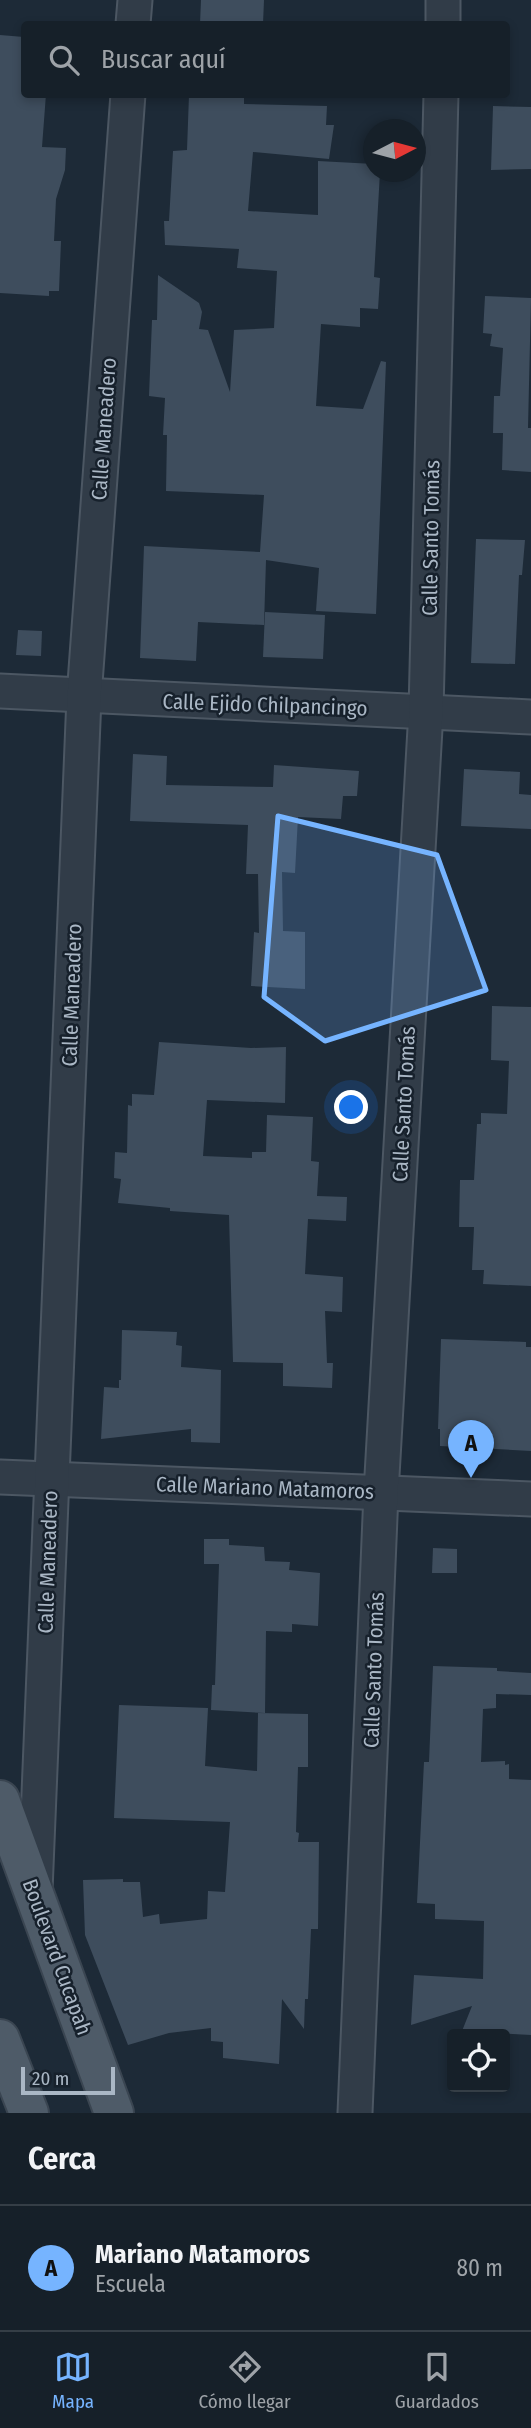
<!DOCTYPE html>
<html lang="es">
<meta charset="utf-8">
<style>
body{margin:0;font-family:"Fira Sans Condensed",sans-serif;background:#1f2831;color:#f1f3f6}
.controls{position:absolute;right:21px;bottom:21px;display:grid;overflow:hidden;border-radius:7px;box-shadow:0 4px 10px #0003}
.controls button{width:63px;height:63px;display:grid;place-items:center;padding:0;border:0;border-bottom:2px solid #353e46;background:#162029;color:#f1f3f6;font:35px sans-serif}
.compass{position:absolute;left:363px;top:119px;width:63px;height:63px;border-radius:50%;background:#162029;box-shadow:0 4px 10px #0003;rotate:84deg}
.scale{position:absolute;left:21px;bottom:18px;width:94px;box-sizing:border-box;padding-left:7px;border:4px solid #aab7c5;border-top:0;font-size:19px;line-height:24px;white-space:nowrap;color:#aab7c5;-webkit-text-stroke:5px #17212c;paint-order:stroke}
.you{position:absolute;left:352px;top:1108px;width:24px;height:24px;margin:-18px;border:5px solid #fff;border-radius:50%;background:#1a73e8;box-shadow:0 0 0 10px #1a73e833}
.badge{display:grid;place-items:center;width:46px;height:46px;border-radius:50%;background:#76b4ff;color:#111;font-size:23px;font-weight:700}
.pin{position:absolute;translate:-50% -58px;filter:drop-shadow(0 2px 4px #0008)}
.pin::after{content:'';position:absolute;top:37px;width:24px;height:21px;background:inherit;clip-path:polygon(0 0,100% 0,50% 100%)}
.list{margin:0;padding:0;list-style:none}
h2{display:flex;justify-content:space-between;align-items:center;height:91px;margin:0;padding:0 28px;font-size:30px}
h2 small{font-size:23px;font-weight:400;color:#9ea3a8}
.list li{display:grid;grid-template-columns:46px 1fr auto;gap:21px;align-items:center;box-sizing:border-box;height:126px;padding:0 28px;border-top:2px solid #353e46}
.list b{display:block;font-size:26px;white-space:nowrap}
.list p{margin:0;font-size:23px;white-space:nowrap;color:#9ea3a8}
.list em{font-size:23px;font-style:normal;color:#9ea3a8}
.icon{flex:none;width:38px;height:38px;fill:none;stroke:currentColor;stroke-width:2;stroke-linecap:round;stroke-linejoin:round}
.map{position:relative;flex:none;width:531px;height:2113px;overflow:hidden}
.search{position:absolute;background:#162029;box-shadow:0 4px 10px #0003;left:21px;right:21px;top:21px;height:77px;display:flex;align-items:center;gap:18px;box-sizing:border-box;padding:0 24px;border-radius:7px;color:#9ea3a8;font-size:26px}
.sheet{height:217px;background:#162029}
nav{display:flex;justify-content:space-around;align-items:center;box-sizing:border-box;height:98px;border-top:2px solid #353e46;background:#162029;font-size:19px;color:#9ea3a8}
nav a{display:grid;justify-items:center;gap:4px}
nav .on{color:#76b4ff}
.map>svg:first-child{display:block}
.building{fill:#3e4d5d}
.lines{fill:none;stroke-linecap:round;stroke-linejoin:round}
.minor-casing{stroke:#4c5763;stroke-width:37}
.major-casing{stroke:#3a4551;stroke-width:42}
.minor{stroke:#313c48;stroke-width:33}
.major{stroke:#4e5b68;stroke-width:38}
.marked{fill:#76b4ff;fill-opacity:0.2;stroke:#76b4ff;stroke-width:5;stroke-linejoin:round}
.labels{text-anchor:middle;stroke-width:5;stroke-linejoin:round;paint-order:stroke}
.street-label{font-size:21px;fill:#aab7c5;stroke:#17212c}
</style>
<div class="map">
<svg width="531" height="2113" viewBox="0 0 531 2113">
<rect width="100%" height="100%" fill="#1d2a37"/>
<g class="building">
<path d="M201,0H264L263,24H200Z"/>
<path d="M0,35L24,37V94H46L42,147L66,148L65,170L56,199L54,241H61L59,291H49V296L0,293Z"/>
<path d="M189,95L244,96V104L327,106L326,125H334L329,159L253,152L248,211L318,215V161L374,164V172H380L374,277L380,278L378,309L360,308V327L321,324L316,406L363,409L381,361L386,362L376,614L316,611L319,568L266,560L264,625L198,622L196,661L140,658L144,546L260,552L264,495L166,491L167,435H163L165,398L149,396L152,320H157L158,275L199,303L202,312L199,329L208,330L230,392L234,330L274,328L277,271L237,268L239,249L165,245L164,221H169L173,151L187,150Z"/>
<path d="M493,106L531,107V169L491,170Z"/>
<path d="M485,296L531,298L528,428H531V472L502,470L503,433H493L494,396H500L503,348L490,346L492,334L483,333Z"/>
<path d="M476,539L525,540L522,575H519L515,664L471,663Z"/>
<path d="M265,612L325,615L323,659L263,657Z"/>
<path d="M18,630L42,631L41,656L16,655Z"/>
<path d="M133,754L167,756L166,785L273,787L274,765L359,771L357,796H343L341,819L298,817L295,873L282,872L283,931L305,932V989L251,986L254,932L259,933L258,874H246L248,825L130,821Z"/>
<path d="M464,769L520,772L519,794L531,795V829L461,826Z"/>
<path d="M492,1006L531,1007V1286L483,1284L484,1270H472L474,1227H459L460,1180H474L477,1124H481V1113L507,1114L509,1061L491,1060Z"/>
<path d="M159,1042L251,1048L286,1047L285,1103L207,1100L203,1156L252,1158V1152H266L267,1115L313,1117L311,1161L319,1162L317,1196L347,1197L346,1221L308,1219L305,1274L343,1277L342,1312L325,1311L327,1363H333L332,1388L283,1386V1363L233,1362L229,1215L170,1211V1208L118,1203L121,1179L114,1178L115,1152L127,1153L128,1105L132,1106V1094L154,1095Z"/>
<path d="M122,1330L177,1332L176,1345L182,1346L181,1367L221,1370L220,1443L191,1442V1429L101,1439L104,1387L119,1388V1380H121Z"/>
<path d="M441,1339L526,1342V1347H531V1451L440,1446V1429H438Z"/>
<path d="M204,1539H229V1545L264,1547L265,1561L290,1562L289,1570L320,1573L318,1626L292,1624V1632L266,1631L265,1713L211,1710L212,1685H215L219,1564H204Z"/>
<path d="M433,1548L457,1549V1573H432Z"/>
<path d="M433,1666L497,1668V1671L531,1673V1695L496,1694V1708L483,1709L481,1762L505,1761V1765L509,1764V1779L531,1780V2035L462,2031L472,2006L411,2025L414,1975L483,1979L484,1921L435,1919V1904L417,1903L424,1762H429Z"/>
<path d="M119,1705L208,1708L205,1766L257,1771L258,1713L308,1714V1767H298L296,1832L299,1833L298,1842H319L318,1929H311L308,1999H305L304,2029L282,1999L279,2064L223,2058V2042L211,2041V2028L169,2033L128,2045L85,1935L83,1880L123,1879V1882H140L143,1917L159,1914L160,1924L207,1919L208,1891L225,1892L230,1822L114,1818Z"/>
</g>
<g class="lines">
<defs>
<g id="minor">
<path d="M133,24L135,0"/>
<path d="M443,24V0"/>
<path d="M0,691L531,717"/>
<path d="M0,1477L531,1499"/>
<path d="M35,1891L84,697L128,94"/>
<path d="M355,2113L381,1493L426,711L441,94"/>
</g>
<g id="major">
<path d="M0,1800L114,2113"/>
<path d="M0,2039L29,2113"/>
</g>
</defs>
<use href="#minor" class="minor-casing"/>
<use href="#major" class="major-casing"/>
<use href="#minor" class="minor"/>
<use href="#major" class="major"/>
</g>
<path class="marked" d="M278,816L437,855L486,990L325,1041L264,997Z"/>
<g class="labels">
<g class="street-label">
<text transform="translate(104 429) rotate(-86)" y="7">Calle Maneadero</text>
<text transform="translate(431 538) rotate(-89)" y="7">Calle Santo Tomás</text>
<text transform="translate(265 705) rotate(2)" y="7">Calle Ejido Chilpancingo</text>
<text transform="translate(72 995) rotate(-88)" y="7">Calle Maneadero</text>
<text transform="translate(404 1104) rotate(-87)" y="7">Calle Santo Tomás</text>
<text transform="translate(265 1488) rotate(2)" y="7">Calle Mariano Matamoros</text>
<text transform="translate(48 1562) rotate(-88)" y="7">Calle Maneadero</text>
<text transform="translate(374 1670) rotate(-88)" y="7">Calle Santo Tomás</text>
<text transform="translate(57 1957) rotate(70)" y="7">Boulevard Cucapah</text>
</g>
</g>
</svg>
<div class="controls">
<button><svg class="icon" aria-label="locate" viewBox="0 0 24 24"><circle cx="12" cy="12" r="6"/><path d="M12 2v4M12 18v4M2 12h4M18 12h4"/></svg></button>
</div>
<svg class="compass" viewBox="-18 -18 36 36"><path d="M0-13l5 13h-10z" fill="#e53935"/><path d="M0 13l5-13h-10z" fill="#9ea3a8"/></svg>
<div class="scale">20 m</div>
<div class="you"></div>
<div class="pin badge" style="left:471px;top:1478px">A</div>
<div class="search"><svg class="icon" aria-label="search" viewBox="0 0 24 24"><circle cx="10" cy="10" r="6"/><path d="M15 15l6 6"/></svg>Buscar aquí</div>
</div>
<section class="sheet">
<h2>Cerca<small></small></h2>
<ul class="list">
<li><span class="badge">A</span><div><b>Mariano Matamoros</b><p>Escuela</p></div><em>80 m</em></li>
</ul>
</section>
<nav>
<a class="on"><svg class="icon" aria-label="map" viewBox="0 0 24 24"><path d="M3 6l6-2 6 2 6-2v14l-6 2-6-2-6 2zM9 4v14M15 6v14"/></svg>Mapa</a>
<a><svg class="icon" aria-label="directions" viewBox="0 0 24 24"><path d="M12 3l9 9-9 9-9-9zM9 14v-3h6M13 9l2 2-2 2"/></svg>Cómo llegar</a>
<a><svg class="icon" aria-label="saved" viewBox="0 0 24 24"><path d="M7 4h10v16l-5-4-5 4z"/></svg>Guardados</a>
</nav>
